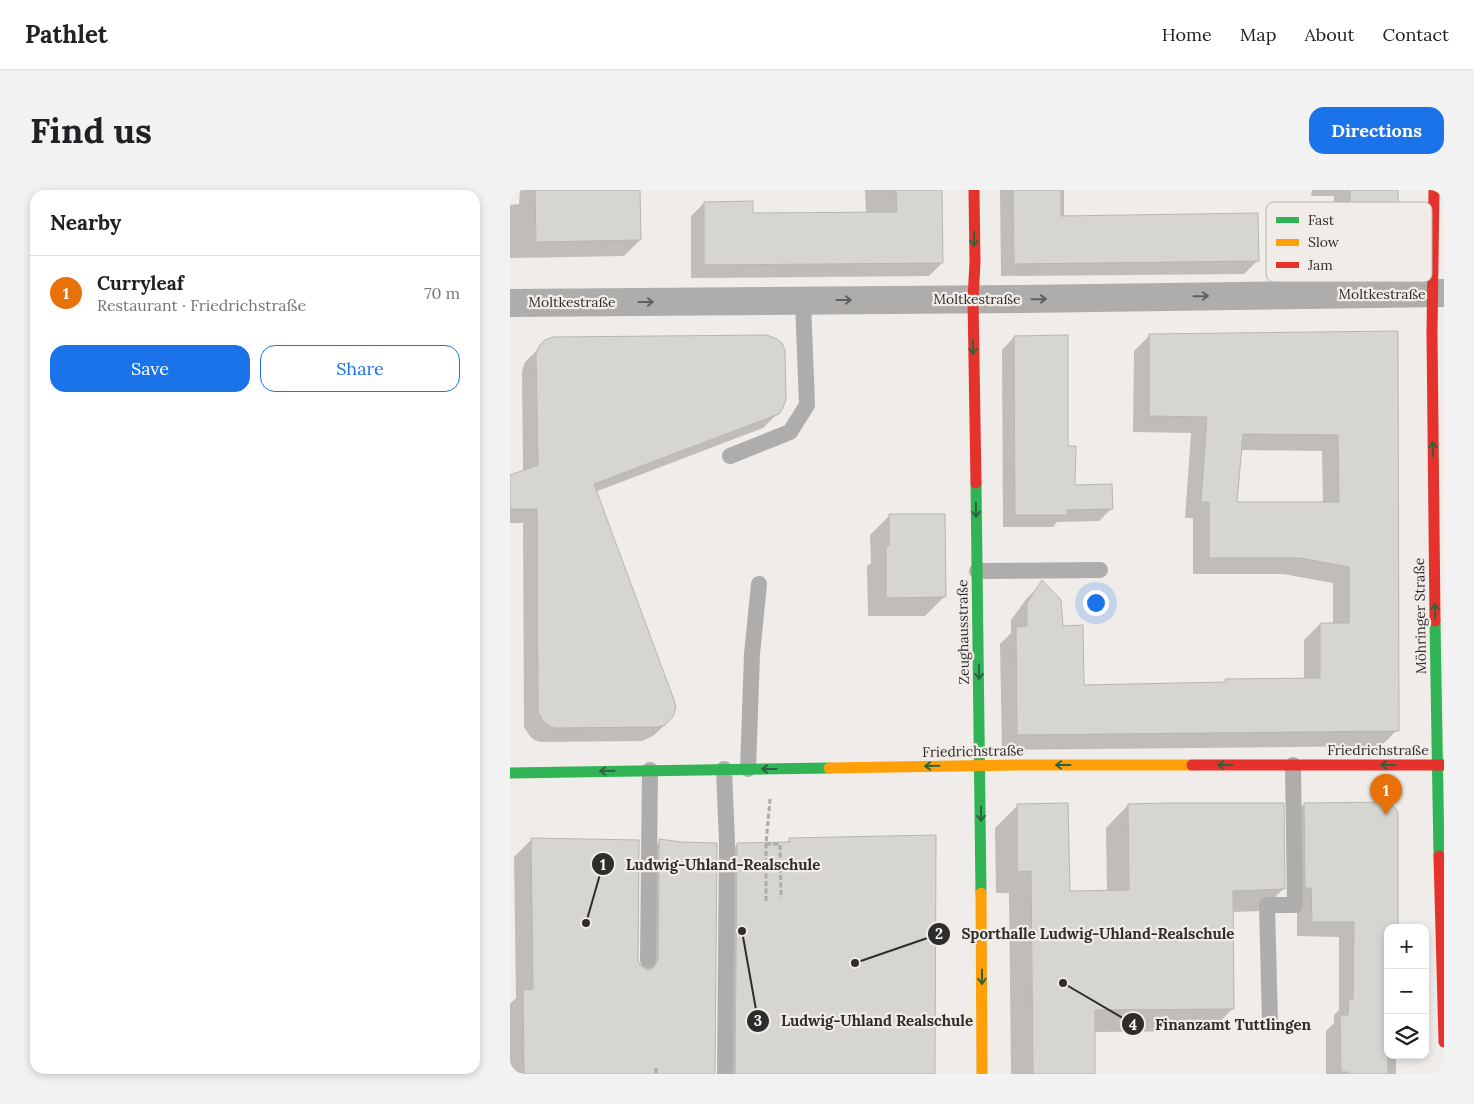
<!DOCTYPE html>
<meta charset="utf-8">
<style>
body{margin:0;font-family:Lora,serif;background:#f2f2f2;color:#202124}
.controls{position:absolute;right:15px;bottom:15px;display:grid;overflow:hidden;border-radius:10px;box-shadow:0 2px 8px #0003}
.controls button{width:45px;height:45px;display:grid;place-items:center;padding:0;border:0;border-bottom:1px solid #e0e0e0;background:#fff;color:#202124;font:25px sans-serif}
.you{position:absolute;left:585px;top:412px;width:18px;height:18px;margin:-12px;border:4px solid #fff;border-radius:50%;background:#1a73e8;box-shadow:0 0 0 8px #1a73e833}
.badge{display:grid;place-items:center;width:32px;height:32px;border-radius:50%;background:#1a73e8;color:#fff;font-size:16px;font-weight:700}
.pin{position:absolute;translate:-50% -41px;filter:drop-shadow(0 1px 2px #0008)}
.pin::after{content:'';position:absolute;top:26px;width:18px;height:15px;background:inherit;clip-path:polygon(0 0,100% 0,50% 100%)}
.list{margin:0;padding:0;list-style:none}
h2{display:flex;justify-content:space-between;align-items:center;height:65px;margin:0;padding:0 20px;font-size:21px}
h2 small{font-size:16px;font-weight:400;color:#757577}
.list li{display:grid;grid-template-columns:32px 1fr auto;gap:15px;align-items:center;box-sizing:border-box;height:75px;padding:0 20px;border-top:1px solid #e0e0e0}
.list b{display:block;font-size:19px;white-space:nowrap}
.list p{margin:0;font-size:16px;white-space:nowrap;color:#757577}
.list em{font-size:16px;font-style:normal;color:#757577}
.actions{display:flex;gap:10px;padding:15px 20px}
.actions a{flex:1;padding:11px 0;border:1px solid #1a73e8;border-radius:15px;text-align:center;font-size:18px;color:#1a73e8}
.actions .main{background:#1a73e8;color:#fff}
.icon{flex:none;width:28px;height:28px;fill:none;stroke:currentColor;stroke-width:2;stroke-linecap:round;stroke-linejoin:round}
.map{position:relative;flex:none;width:934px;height:884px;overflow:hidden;border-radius:15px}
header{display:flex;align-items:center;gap:30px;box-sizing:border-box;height:70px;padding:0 25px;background:#fff;border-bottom:1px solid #e0e0e0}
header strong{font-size:24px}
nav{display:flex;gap:28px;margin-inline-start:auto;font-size:18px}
.intro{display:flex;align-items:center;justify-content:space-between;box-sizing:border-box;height:120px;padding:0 30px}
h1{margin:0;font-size:35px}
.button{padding:12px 22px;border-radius:15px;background:#1a73e8;color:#fff;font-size:18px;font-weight:700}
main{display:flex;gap:30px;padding:0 30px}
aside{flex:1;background:#fff;border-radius:15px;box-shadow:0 2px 8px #0003}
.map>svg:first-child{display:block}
.shadow{fill:#0003;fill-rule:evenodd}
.building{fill:#d7d5d2;stroke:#b7b6b3;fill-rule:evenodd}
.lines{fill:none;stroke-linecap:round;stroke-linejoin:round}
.path{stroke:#ababa9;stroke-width:3;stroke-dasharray:5 2.5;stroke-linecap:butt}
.lane{stroke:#aeadac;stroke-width:16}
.street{stroke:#aeadac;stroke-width:28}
.fast{stroke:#30b455;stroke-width:11}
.slow{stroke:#ff9f0a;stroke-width:11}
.jam{stroke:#e5322d;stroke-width:11}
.oneway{stroke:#2f633c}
.oneway2{stroke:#62605f}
.labels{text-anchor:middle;stroke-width:4.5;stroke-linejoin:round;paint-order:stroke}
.street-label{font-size:14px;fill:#2f2d2c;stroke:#f1ece7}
.key{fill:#f1ece7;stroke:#b7b3af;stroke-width:1}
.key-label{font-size:14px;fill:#2f2d2c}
.leader{fill:none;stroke:#2f2d2c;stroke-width:2}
.callout-dot{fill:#2f2d2c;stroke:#f1ece7;stroke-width:2}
.mark-label{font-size:15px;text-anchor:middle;font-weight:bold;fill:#fff}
.callout-label{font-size:15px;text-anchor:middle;font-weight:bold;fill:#2f2d2c;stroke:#f1ece7;stroke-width:4.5;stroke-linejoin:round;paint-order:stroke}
</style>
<header>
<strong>Pathlet</strong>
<nav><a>Home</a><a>Map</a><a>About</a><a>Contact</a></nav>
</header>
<div class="intro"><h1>Find us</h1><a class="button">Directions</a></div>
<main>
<aside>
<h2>Nearby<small></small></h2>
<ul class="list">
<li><span class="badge" style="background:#e8710a">1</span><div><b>Curryleaf</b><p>Restaurant · Friedrichstraße</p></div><em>70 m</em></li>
</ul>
<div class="actions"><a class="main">Save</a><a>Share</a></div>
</aside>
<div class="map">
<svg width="934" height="884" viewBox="0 0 934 884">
<rect width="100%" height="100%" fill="#efece9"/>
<g class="shadow">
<path d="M10,0H129L130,50L114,66L0,68V15L9,14Z"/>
<path d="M355,0H431L432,73L419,86L181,88V26L194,13L242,25L356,24Z"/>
<path d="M490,0H554V27L747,71L734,84L491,86Z"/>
<path d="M802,0H887V43L871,60H824V6H801Z"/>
<path d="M887,142V540L871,556L492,560L490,454L501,443V430L517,408L534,392L552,437L572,496L713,493L716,490L794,489V450L810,434H823V393L773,384H683V328H675L681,243L623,242L624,161L640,145ZM730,260L812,261L813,314L726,313Z"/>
<path d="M504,147L557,258L564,297L602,318L589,331L547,332L543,337H493L492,160Z"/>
<path d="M30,157L268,223L253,238L85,302L159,531L143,546L132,551L30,552L24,550L19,545L14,537L13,333H0V286L13,281L12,181L15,172Z"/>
<path d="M379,326L434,407L415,426H358L357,376L361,373L360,345Z"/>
<path d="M794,614L878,738V865H886V884H816V841L824,833V825L829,820V747L787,746V712L779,629Z"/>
<path d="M618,615L774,698L751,721L722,722L723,818L701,841L584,842V884H501L499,703H486L485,638L507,616L559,703L597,702L596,638Z"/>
<path d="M280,649L425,884H209L210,671L228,654L276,653Z"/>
<path d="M21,650L127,770L131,778L133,668L150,651L204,884H0V814L6,808L4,667Z"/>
</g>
<g class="building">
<path d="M25,0H130L131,50L26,52Z"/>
<path d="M386,0H432L433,73L194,75V12L243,11V23L387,22Z"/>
<path d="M503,0H551V26L748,23L749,71L504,74Z"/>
<path d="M840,0H888L889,44H840Z"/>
<path d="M888,141L889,541L507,545L506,437L517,436V413L532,390L551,410L553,436L573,435L574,495L716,492L715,489L810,488V433H839V377L790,368H699V312H691L697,227L639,226V144ZM733,244L828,245L829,312H727Z"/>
<path d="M257,145L267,149L272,153L275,160L276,209L273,218L269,224L84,294L164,510L166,517L163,527L155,535L148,537L45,538L39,536L33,531L28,522L27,319H0V285L28,275L26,165L29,156L35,150L43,147Z"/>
<path d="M558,145V256H566L565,295L602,294L603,319L557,320V325H505L504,146Z"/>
<path d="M379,324H435L436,407L376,408V356H379Z"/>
<path d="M880,612L888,622V738H878V884H838V882H831L830,825H838L839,809H843L844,732H802L801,698H795L794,613Z"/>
<path d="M558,613L560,701L619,700L618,614L655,613H774L775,699L723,701L724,819L585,820V884H523L521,681L507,682V614Z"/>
<path d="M426,645L425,884H225L227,653L280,652L279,648Z"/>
<path d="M21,648L129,650L128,770L130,775L137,780L143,778L148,770L149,649L171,652L207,653L205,884H14L13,800L23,799Z"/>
</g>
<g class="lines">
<g class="path">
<path d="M256,654H270L271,708"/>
<path d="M256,711V654L260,609"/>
<path d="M146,878V884"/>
</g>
<g class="lane">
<path d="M220,266L280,242L297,215L293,111"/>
<path d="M467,381L590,380"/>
<path d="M214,579L217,653L215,884"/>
<path d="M238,579L242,464L249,394"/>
<path d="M138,770L140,580"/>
<path d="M760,832L757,715H785L783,575"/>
</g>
<path class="street" d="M0,113L512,109L934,103"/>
<g class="fast">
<path d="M466,293L471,703"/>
<path d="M925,431L929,666"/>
<path d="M0,583L319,578"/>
</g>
<g class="slow">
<path d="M319,578L514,575H682"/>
<path d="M471,703L472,884"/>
</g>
<g class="jam">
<path d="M464,0L465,72L463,109L466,293"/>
<path d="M924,0L922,142L925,431"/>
<path d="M682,575H934"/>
<path d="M929,666L934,852"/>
</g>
</g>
<defs><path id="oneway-shaft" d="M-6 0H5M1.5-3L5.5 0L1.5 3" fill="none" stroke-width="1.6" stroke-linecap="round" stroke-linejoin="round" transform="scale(1.25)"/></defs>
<g class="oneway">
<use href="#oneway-shaft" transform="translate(464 49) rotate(90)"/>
<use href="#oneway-shaft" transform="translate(463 157) rotate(89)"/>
<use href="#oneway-shaft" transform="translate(923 259) rotate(-91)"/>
<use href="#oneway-shaft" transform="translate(466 320) rotate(89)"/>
<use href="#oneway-shaft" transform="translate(925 421) rotate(-91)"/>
<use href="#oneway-shaft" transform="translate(469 482) rotate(89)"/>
<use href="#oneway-shaft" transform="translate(553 575) rotate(180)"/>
<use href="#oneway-shaft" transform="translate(715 575) rotate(180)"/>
<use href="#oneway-shaft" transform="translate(878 575) rotate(180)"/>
<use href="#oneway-shaft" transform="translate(422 576) rotate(179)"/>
<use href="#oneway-shaft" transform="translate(259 579) rotate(180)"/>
<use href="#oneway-shaft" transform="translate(97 581) rotate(179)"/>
<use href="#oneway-shaft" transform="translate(471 624) rotate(90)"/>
<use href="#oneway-shaft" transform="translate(472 787) rotate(90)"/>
</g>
<g class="oneway2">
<use href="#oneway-shaft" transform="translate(691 106) rotate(-1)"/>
<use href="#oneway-shaft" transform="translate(529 109) rotate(-1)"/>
<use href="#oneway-shaft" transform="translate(334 110)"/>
<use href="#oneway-shaft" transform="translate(136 112)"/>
</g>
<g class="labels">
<g class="street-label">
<text x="872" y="109">Moltkestraße</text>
<text x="467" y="114">Moltkestraße</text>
<text x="62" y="117">Moltkestraße</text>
<text transform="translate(910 426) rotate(-91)" y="5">Möhringer Straße</text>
<text transform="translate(453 442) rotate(-91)" y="5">Zeughausstraße</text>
<text x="868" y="565">Friedrichstraße</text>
<text transform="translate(463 561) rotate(-1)" y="5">Friedrichstraße</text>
</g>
</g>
<rect x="756" y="12" width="166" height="80" rx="8" class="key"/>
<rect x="766" y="27" width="23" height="6" fill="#30b455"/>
<rect x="766" y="49" width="23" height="7" fill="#ff9f0a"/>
<rect x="766" y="72" width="23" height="6" fill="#e5322d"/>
<g class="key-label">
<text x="798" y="35">Fast</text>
<text x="798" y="57">Slow</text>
<text x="798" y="80">Jam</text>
</g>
<path class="leader" d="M76 733L93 674M345 773L429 744M232 741L248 831M553 793L623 834"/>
<g class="callout-dot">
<circle cx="76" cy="733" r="5"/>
<circle cx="345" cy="773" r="5"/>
<circle cx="232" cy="741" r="5"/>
<circle cx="553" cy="793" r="5"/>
<circle cx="93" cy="674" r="12"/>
<circle cx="429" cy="744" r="12"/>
<circle cx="248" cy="831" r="12"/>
<circle cx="623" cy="834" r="12"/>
</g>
<g class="mark-label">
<text x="93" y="680">1</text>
<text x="429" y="749">2</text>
<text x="248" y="836">3</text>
<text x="623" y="840">4</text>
</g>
<g class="callout-label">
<text x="213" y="680">Ludwig-Uhland-Realschule</text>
<text x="588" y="749">Sporthalle Ludwig-Uhland-Realschule</text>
<text x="367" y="836">Ludwig-Uhland Realschule</text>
<text x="723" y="840">Finanzamt Tuttlingen</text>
</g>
</svg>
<div class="controls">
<button>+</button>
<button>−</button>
<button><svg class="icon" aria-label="layers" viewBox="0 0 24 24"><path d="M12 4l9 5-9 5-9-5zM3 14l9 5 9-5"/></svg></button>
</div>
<div class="you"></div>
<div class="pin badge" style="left:876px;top:625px;background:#e8710a">1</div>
</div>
</main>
